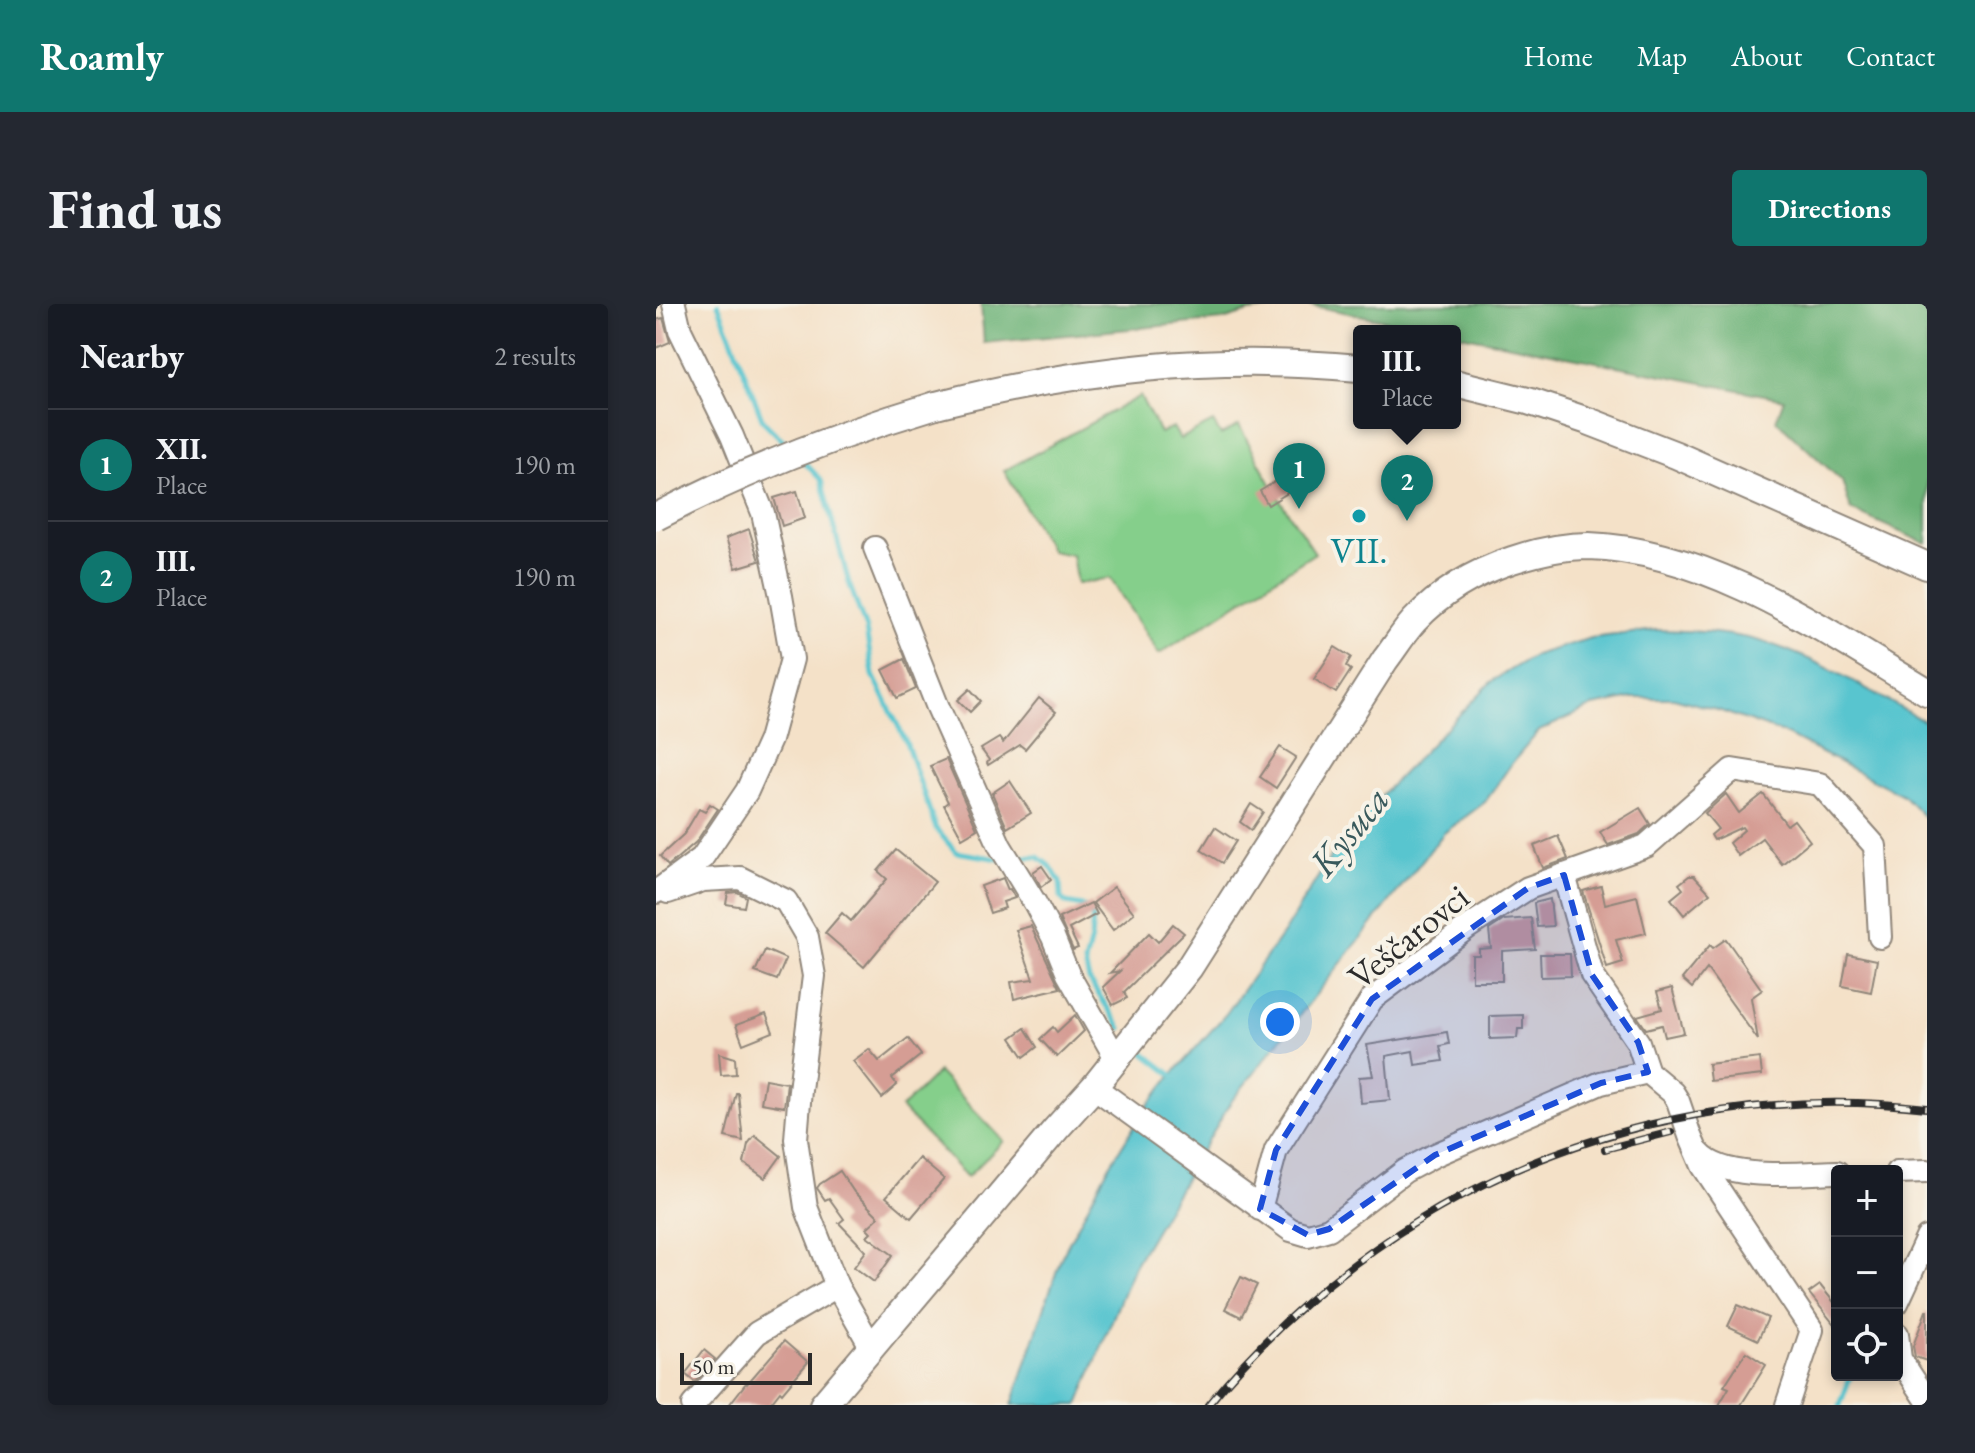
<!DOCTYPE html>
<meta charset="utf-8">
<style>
body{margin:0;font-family:"EB Garamond",serif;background:#242831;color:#f1f3f6}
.controls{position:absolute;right:24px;bottom:24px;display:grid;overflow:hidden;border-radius:8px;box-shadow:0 4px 12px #0003}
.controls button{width:72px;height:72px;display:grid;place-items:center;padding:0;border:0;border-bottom:2px solid #363941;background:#171b24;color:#f1f3f6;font:40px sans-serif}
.scale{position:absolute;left:24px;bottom:20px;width:132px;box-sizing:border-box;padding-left:8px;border:4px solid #2b2b2b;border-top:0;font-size:22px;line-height:28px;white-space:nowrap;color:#2b2b2b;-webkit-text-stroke:6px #f7f3e8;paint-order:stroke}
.you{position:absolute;left:624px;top:718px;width:28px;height:28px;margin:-20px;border:6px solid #fff;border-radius:50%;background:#1a73e8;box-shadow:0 0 0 12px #1a73e833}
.badge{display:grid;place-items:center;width:52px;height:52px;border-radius:50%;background:#0f766e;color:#fff;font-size:26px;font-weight:700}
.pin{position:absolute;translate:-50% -66px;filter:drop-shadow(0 2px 4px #0008)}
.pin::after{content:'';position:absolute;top:42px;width:28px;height:24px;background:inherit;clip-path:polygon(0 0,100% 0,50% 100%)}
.popup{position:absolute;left:697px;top:21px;width:108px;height:104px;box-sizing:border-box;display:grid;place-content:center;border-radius:8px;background:#171b24;filter:drop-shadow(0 2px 6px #0005);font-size:26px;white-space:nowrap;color:#9ea1a6}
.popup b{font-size:30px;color:#f1f3f6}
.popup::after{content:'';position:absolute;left:50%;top:100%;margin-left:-16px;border:16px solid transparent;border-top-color:#171b24}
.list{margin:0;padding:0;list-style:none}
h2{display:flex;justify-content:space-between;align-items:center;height:104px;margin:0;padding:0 32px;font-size:34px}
h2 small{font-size:26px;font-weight:400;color:#9ea1a6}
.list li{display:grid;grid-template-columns:52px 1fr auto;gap:24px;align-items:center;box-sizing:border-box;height:112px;padding:0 32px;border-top:2px solid #363941}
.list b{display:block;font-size:30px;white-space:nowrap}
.list p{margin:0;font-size:26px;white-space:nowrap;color:#9ea1a6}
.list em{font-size:26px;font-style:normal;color:#9ea1a6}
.icon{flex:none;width:44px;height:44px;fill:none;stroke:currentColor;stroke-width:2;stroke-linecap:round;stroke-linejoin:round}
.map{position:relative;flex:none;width:1271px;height:1101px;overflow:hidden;border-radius:8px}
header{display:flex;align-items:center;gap:48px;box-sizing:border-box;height:112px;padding:0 40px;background:#0f766e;color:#fff}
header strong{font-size:38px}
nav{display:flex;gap:44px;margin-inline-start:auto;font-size:28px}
.intro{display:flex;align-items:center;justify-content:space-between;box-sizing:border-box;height:192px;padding:0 48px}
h1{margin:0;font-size:56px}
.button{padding:20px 36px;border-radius:8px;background:#0f766e;color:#fff;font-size:28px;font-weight:700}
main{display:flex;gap:48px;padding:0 48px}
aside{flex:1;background:#171b24;border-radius:8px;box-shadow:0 4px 12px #0003}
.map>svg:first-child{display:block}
.green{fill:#85cf8b;stroke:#587d5b;stroke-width:2}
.forest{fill:#6cb277;stroke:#4c6e51;stroke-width:2}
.water{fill:#58c5cf;stroke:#42787d;stroke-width:2}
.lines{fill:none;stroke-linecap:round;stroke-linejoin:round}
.stream{stroke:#58c5cf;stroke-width:5}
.building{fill:#d59d94}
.minor-casing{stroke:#90867a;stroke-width:26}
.major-casing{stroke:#90867a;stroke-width:30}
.minor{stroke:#fff;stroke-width:22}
.major{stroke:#fff;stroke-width:26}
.rail-casing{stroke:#2b2b2b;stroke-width:8}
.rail{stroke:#f7f3e8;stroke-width:5;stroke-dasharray:15;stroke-linecap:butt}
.major-bridge-casing{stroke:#90867a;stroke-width:30;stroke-linecap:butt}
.major-bridge{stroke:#fff;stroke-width:26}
.marked{fill:#1d4ed8;fill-opacity:0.2;stroke:#1d4ed8;stroke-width:6;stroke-dasharray:16 10;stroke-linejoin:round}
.culture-dot{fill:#0f9aa8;stroke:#f7f3e8;stroke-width:3}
.labels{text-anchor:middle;stroke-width:8;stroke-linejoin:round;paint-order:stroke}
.culture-label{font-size:36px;fill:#0d838f;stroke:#f7f3e8}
.street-label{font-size:36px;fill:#2b2b2b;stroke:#f7f3e8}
.water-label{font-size:38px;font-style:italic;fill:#38595c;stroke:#f7f3e8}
</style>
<header>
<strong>Roamly</strong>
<nav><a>Home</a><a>Map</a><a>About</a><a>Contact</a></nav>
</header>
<div class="intro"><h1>Find us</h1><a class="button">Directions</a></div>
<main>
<aside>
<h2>Nearby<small>2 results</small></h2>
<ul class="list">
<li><span class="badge">1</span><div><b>XII.</b><p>Place</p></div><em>190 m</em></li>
<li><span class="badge">2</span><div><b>III.</b><p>Place</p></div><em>190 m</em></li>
</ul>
</aside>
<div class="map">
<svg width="1271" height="1101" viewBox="0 0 1271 1101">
<rect width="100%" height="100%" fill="#f7f3e8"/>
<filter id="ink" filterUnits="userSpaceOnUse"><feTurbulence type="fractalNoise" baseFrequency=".0125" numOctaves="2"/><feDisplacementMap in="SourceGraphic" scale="16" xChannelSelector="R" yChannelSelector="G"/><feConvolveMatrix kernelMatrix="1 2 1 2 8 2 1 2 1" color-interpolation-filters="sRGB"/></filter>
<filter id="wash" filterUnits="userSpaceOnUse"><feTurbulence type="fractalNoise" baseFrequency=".006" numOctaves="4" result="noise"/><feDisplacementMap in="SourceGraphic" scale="32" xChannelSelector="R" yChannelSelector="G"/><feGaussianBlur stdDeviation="1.8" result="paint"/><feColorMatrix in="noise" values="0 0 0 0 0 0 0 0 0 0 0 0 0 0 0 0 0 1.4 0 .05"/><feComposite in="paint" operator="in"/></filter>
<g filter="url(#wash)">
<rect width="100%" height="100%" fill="#f4e1c8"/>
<g class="green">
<path d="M484,92L504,129L517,123L524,135L557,118L565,131L583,121L622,193L659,249L503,350L454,274L421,280L416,251L395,247L348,167Z"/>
<path d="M282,768L348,837L311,873L245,804Z"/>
</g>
<path class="forest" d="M325,0H1271V240L1195,206L1186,177L1120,116L1128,95L799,30V27H783L647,0L593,8L567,16L328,39Z"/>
<path class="water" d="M1000,326C1039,327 1079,328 1117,341C1171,359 1221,391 1271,419V516L1247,491L1127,429L1065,407L1018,394H976L937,402L883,427L856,459L829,498L788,529L574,799L478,962L422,1101H356L405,954L451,866L489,805L516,771L570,710L628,628L675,552L712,505L836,377L879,351L935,334Z"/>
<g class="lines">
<g class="stream">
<path d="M62,0L107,117L134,144"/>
<path d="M146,156L165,176L193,279L210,325L217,371L250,438L280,525L300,548L343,555"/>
<path d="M358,549L366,553H382L395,563L404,578L405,594L410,599L427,602L437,614L435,635L429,659L433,676L465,724"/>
<path d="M483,745L516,771L521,773"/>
<path d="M1184,1101L1195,1071"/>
</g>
</g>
<g id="blocks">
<g class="building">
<path d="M7,14L14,38L0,44V16Z"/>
<path d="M630,171L638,185L612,201L604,187Z"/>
<path d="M141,187L149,214L126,222L118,194Z"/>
<path d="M93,225L103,257L80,264L70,234Z"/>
<path d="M679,343L695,353L690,362L695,366L680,389L658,375Z"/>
<path d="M248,355L260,385L241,394L227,366Z"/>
<path d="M314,385L325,397L314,408L302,396Z"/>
<path d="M383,394L400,408L369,445L364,441L332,461L331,459L333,456L325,445L343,434L347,439Z"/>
<path d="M624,443L640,453L620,484L604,473Z"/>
<path d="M290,455L321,525L306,534L288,501L292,498L274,462Z"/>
<path d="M354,477L375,509L351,524L336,489Z"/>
<path d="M1070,490L1083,509L1107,490L1131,521L1138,516L1154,537L1126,560L1106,534L1082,552L1073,539L1088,526L1086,523L1058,536L1055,531L1062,525L1049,509Z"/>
<path d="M54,500L62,505L40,538L12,562L4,552L28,530L43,505L49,508Z"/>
<path d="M595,500L607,508L595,526L584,518Z"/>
<path d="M984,504L994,520L983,530L952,541L944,528Z"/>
<path d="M559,523L580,537L566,559L545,546Z"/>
<path d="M902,532L912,555L887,564L878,542Z"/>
<path d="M240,546L279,578L208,663L169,629L186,609L195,617L231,575L222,567Z"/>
<path d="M386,562L395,575L385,583L377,568Z"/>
<path d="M1033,572H1038L1054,589L1028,611L1015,595L1027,585L1023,580Z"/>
<path d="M347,574L352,586L354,585L359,594L347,598L349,604L334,609L325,582Z"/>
<path d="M945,582L949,600L981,592L990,629L960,636L967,659L951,664L927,587Z"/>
<path d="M458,583L478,609L457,626L437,599Z"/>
<path d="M81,588L90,593L88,603L70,600L72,589Z"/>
<path d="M894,595L897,622L881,623L878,599Z"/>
<path d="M435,599L441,610L413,625L422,644L417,646L403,614Z"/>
<path d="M875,614L879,645L846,647V677H816V651H823V645L835,644L833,626L848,616Z"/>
<path d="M517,620L528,629L468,688L471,694L457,701L447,683L464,667L454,669L493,629L502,638Z"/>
<path d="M375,622L404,684L358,695L355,678L377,675L360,626Z"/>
<path d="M1070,635L1106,686L1095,694L1102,736L1051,665L1036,684L1026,675L1054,641L1057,644Z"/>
<path d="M109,646L130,655L121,676L99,668Z"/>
<path d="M884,650H914L915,672L885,673Z"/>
<path d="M1192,650L1221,656L1215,688L1186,682Z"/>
<path d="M1016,684L1028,729L1009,733L1006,721L990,725L981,712L1006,705L1001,688Z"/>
<path d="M110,710L117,728L87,740L80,721Z"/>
<path d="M419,711L428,727L401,753L384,735L397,723L401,728Z"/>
<path d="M867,711V725H862L861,734L834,735V712Z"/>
<path d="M369,724L381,743L368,753L355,734Z"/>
<path d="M791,728L793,740L784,742L787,757L759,761L757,747L730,752L734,796L705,799L703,773L717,772L711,741Z"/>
<path d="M252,734L265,751L236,774L241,781L226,794L197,757L213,745L223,757Z"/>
<path d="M63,749L79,754L80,770L65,771Z"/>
<path d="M1104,754L1106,771L1054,777L1052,760Z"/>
<path d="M109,775L131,779L128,803L105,799Z"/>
<path d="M80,789H82L87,837L69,833Z"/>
<path d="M99,831L125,852L109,874L88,859L92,840Z"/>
<path d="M263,854L288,875L255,914L230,893Z"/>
<path d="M184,867L198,888L223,913L211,924L215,928L211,932L237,951L218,978L198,963L210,947L183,919L188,915L173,894L169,896L161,884L164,880Z"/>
<path d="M585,973L601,981L585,1013L569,1005Z"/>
<path d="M1164,981L1181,1002V1024L1153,989Z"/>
<path d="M1082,1001L1112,1014L1102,1036L1072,1022Z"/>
<path d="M1270,1007H1271V1057L1259,1053L1257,1042Z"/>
<path d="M128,1037L152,1058L126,1089L124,1087L113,1101H73L90,1079L91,1080Z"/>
<path d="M48,1046L59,1055L39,1078L29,1070Z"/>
<path d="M1090,1048L1110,1061L1085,1101H1063L1073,1084L1068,1082Z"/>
</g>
</g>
</g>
<g filter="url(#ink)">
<use href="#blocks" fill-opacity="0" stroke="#90867a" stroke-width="2"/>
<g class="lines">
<defs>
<g id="minor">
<path d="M219,244L281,401L344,542L379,599L397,633L412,670L460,754"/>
<path d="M908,571L936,671L982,738L992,768L1017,789L1022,797L1034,832L1047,862L1156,1026L1131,1101"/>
<path d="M0,588L46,554L91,487L114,436L136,355L125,292L107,209L76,132L24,26L18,0"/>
<path d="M12,588L47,576L84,574L130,597L151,633L158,672L144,786L140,835L150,903L181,982L216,1044"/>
<path d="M438,783L635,926L652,931L673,925L749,867L779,851L945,779L992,768"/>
<path d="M1043,849C1068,878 1145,869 1181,868"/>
<path d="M1241,868L1271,867"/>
<path d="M604,905L620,846L716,695L812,623L872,584L990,542L1076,466L1164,480L1219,542L1224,633"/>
<path d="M1241,999L1271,934"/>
<path d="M1241,1030L1244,1055L1271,1096"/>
<path d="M37,1101L101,1029L181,982"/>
</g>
<g id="major">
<path d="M799,79L872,97L932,117L1020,151L1271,262"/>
<path d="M280,101C422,65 557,50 703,64"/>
<path d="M167,1101L400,825L438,783L533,664L729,356C739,343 748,328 758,317C785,288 820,268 856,256C880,248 908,242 933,242C1054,246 1171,328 1271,388"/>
</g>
</defs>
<use href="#minor" class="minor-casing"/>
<use href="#major" class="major-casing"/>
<use href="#minor" class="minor"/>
<use href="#major" class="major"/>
<defs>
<g id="rail">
<path d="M949,845L1015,828"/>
<path d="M552,1101C727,886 994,772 1271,804"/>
</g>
</defs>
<use href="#rail" class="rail-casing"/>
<use href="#rail" class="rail"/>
<defs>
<path id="major-bridge" d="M0,213C90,166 183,130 280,101"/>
</defs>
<use href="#major-bridge" class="major-bridge-casing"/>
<use href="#major-bridge" class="major-bridge"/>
</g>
</g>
<path class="marked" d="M908,571L936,671L982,738L992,768L945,779L779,851L673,925L652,931L604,905L620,846L716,695L872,584Z"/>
<circle class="culture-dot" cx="703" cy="212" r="8"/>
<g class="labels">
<g class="culture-label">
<text x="703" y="259">VII.</text>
</g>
<g class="street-label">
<text transform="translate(752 632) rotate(-39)" y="13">Veščarovci</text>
</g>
<g class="water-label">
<text transform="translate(693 527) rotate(-51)" y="13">Kysuca</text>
</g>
</g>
</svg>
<div class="controls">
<button>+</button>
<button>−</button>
<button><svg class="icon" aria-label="locate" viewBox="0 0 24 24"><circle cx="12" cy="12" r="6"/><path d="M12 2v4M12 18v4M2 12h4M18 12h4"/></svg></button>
</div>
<div class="scale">50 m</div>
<div class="you"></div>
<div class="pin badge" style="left:643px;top:205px">1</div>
<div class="pin badge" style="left:751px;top:217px">2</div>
<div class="popup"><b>III.</b>Place</div>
</div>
</main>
